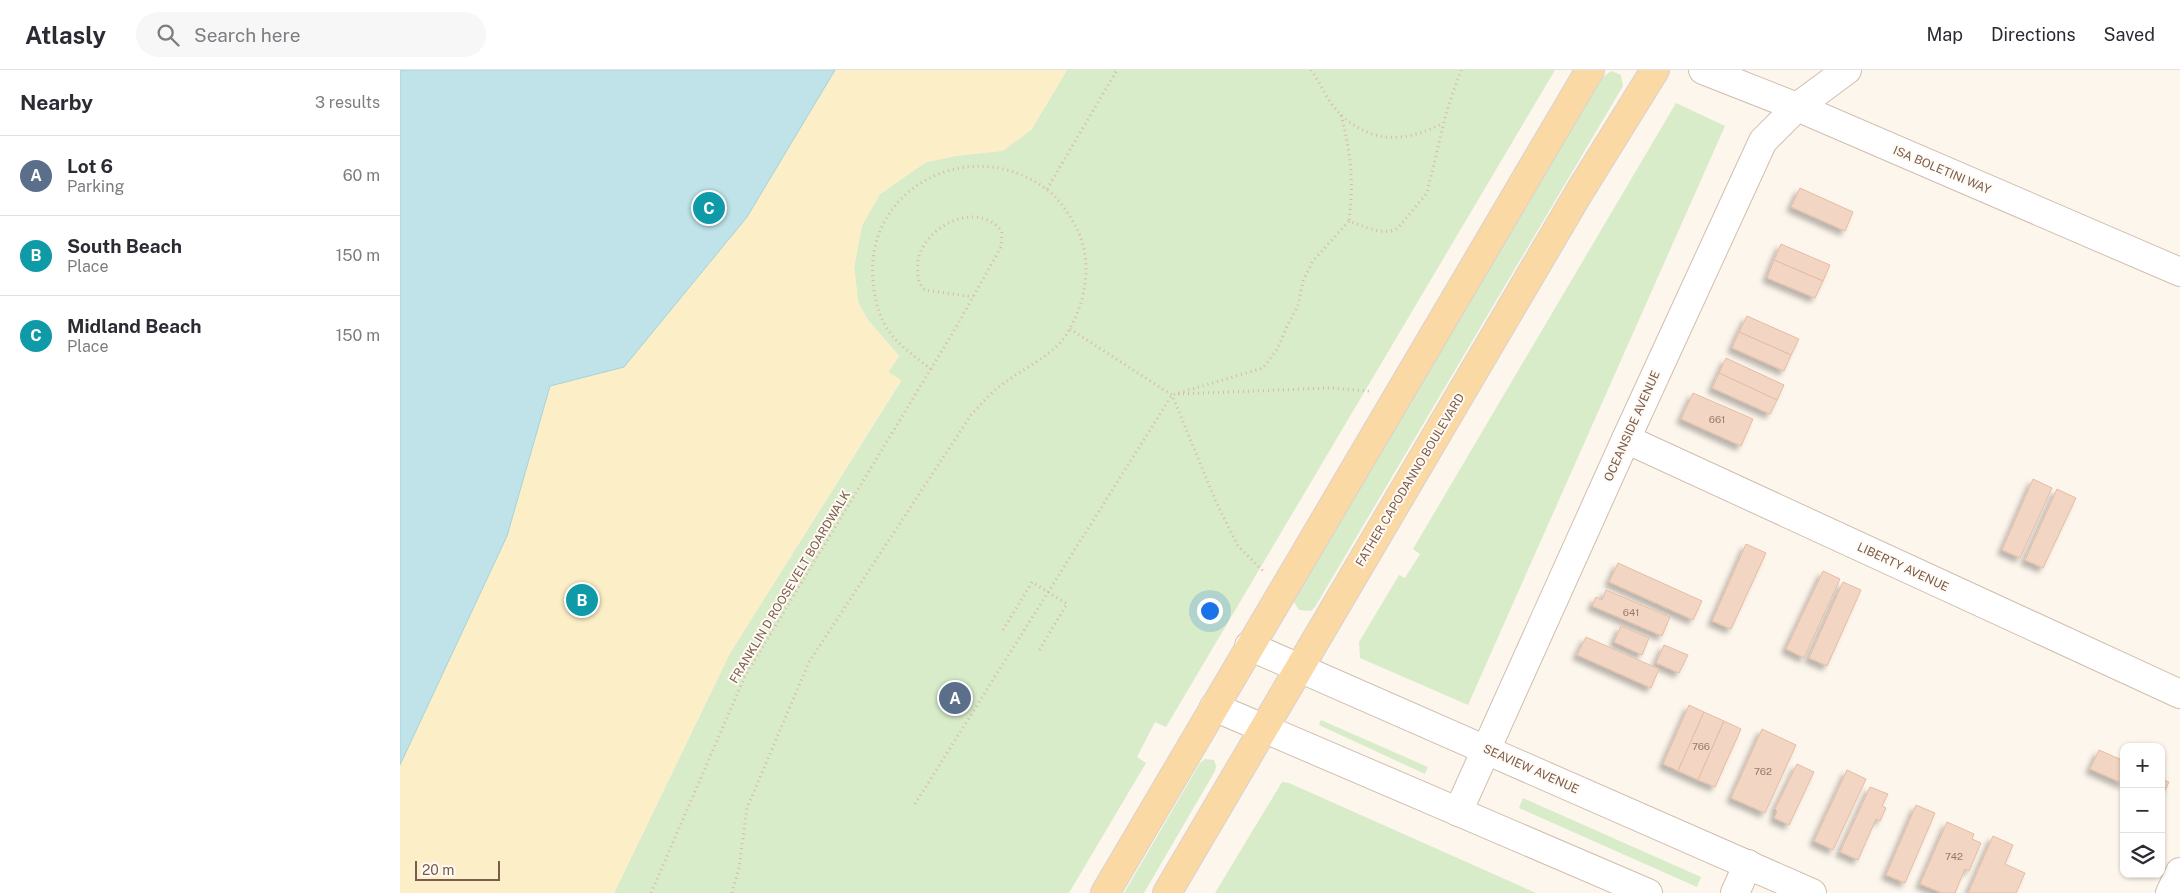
<!DOCTYPE html>
<meta charset="utf-8">
<style>
body{margin:0;font-family:"Public Sans",sans-serif;background:#f7f7f7;color:#2b2b33}
.controls{position:absolute;right:15px;bottom:15px;display:grid;overflow:hidden;border-radius:10px;box-shadow:0 1px 4px #0004}
.controls button{width:45px;height:45px;display:grid;place-items:center;padding:0;border:0;border-bottom:1px solid #e1e1e2;background:#fff;color:#2b2b33;font:25px sans-serif}
.scale{position:absolute;left:15px;bottom:12px;width:85px;box-sizing:border-box;padding-left:5px;border:2px solid #7a5c4d;border-top:0;font-size:14px;line-height:18px;white-space:nowrap;color:#7a5c4d;-webkit-text-stroke:4px #fffaf3;paint-order:stroke}
.you{position:absolute;left:809px;top:540px;width:18px;height:18px;margin:-12px;border:4px solid #fff;border-radius:50%;background:#1a73e8;box-shadow:0 0 0 8px #1a73e833}
.badge{display:grid;place-items:center;width:32px;height:32px;border-radius:50%;background:#7c3aed;color:#fff;font-size:16px;font-weight:700}
.pin{position:absolute;translate:-50% -50%;border:2px solid #fff;box-shadow:0 1px 5px #0006}
.list{margin:0;padding:0;list-style:none}
h2{display:flex;justify-content:space-between;align-items:center;height:65px;margin:0;padding:0 20px;font-size:21px}
h2 small{font-size:16px;font-weight:400;color:#7c7c81}
.list li{display:grid;grid-template-columns:32px 1fr auto;gap:15px;align-items:center;box-sizing:border-box;height:80px;padding:0 20px;border-top:1px solid #e1e1e2}
.list b{display:block;font-size:19px;white-space:nowrap}
.list p{margin:0;font-size:16px;white-space:nowrap;color:#7c7c81}
.list em{font-size:16px;font-style:normal;color:#7c7c81}
.icon{flex:none;width:28px;height:28px;fill:none;stroke:currentColor;stroke-width:2;stroke-linecap:round;stroke-linejoin:round}
.map{position:relative;flex:none;width:1780px;height:823px;overflow:hidden}
header{display:flex;align-items:center;gap:30px;box-sizing:border-box;height:70px;padding:0 25px;background:#fff;border-bottom:1px solid #e1e1e2}
header strong{font-size:24px}
nav{display:flex;gap:28px;margin-inline-start:auto;font-size:18px}
.search{width:350px;height:45px;background:#f7f7f7;display:flex;align-items:center;gap:12px;box-sizing:border-box;padding:0 18px;border-radius:28px;color:#7c7c81;font-size:19px}
main{display:flex}
aside{flex:1;background:#fff}
.map>svg:first-child{display:block}
.green{fill:#d8ecc9}
.sand{fill:#fcefc7}
.water{fill:#bfe3e8;stroke:#a5d3da}
.building{fill:#f3d5c3;stroke:#e6bba3;filter:url(#shadow)}
.lines{fill:none;stroke-linecap:round;stroke-linejoin:round}
.minor-casing{stroke:#d1beb0;stroke-width:30}
.major-casing{stroke:#dad1cd;stroke-width:30}
.path{stroke:#d9b8a5;stroke-width:3;stroke-dasharray:1 4;stroke-linecap:butt}
.minor{stroke:#fff;stroke-width:28}
.major{stroke:#fbd9a5;stroke-width:28}
.labels{text-anchor:middle;stroke-width:4;stroke-linejoin:round;paint-order:stroke}
.number-label{font-size:10px;fill:#987a6a}
.street-label{font-size:12px;fill:#7a5c4d;stroke:#fffaf3}
</style>
<header>
<strong>Atlasly</strong>
<div class="search"><svg class="icon" aria-label="search" viewBox="0 0 24 24"><circle cx="10" cy="10" r="6"/><path d="M15 15l6 6"/></svg>Search here</div>
<nav><a>Map</a><a>Directions</a><a>Saved</a></nav>
</header>
<main>
<aside>
<h2>Nearby<small>3 results</small></h2>
<ul class="list">
<li><span class="badge" style="background:#5c6f8a">A</span><div><b>Lot 6</b><p>Parking</p></div><em>60 m</em></li>
<li><span class="badge" style="background:#0f9aa8">B</span><div><b>South Beach</b><p>Place</p></div><em>150 m</em></li>
<li><span class="badge" style="background:#0f9aa8">C</span><div><b>Midland Beach</b><p>Place</p></div><em>150 m</em></li>
</ul>
</aside>
<div class="map">
<svg width="1780" height="823" viewBox="0 0 1780 823">
<defs>
<filter id="shadow"><feDropShadow dx="-4.5" dy="4.5" stdDeviation="2.5" flood-color="#0004"/></filter>
</defs>
<rect width="100%" height="100%" fill="#fdf6ec"/>
<g class="green">
<path d="M667,0H1155L766,657L755,652L737,687L746,693L669,823H214L330,583L501,311L488,302L499,286L467,249L458,232L454,197L462,155L480,124L526,92L555,86L603,80L631,60Z"/>
<path d="M1211,1L1221,5L1223,16L915,537L911,541L899,540L894,532L897,525L1203,7Z"/>
<path d="M1276,33L1325,56L1068,635L960,588L959,572L999,505L1005,508L1020,484L1013,479Z"/>
<path d="M921,650L1028,697L1025,704L919,655Z"/>
<path d="M805,689L814,690L816,696L815,701L744,823H724L800,693Z"/>
<path d="M882,712L889,713L1136,823H815Z"/>
<path d="M1123,728L1301,807L1297,817L1119,738Z"/>
</g>
<path class="sand" d="M291,0H667L631,60L603,81L555,86L526,92L480,124L462,155L454,197L458,232L467,249L499,286L488,302L501,310L330,583L214,823H0V477Z"/>
<path class="water" d="M0,0H435L347,147L224,297L150,316L107,466L0,695Z"/>
<g class="building">
<path d="M1400,118L1453,142L1445,161L1391,137Z"/>
<path d="M1381,174L1430,195L1423,211L1374,190Z"/>
<path d="M1374,190L1423,211L1415,228L1367,208Z"/>
<path d="M1347,246L1399,269L1391,285L1339,262Z"/>
<path d="M1339,262L1391,285L1384,301L1332,278Z"/>
<path d="M1326,288L1384,315L1377,330L1319,303Z"/>
<path d="M1319,303L1377,330L1370,344L1312,318Z"/>
<path d="M1293,323L1353,349L1341,376L1281,349Z"/>
<path d="M1633,409L1652,418L1620,488L1602,480Z"/>
<path d="M1657,419L1676,428L1643,498L1625,490Z"/>
<path d="M1346,474L1366,483L1331,559L1312,551Z"/>
<path d="M1218,493L1302,531L1293,550L1209,512Z"/>
<path d="M1423,501L1440,509L1404,588L1386,579Z"/>
<path d="M1443,512L1461,520L1427,596L1409,588Z"/>
<path d="M1206,520L1270,547L1262,566L1192,536L1196,527L1202,530Z"/>
<path d="M1221,556L1249,568L1242,585L1214,572Z"/>
<path d="M1186,567L1259,599L1251,618L1177,585Z"/>
<path d="M1264,575L1288,585L1279,603L1256,593Z"/>
<path d="M1289,635L1304,642L1278,701L1263,694Z"/>
<path d="M1304,642L1324,651L1298,710L1278,701Z"/>
<path d="M1324,651L1341,659L1315,717L1298,710Z"/>
<path d="M1362,659L1396,675L1365,743L1331,728Z"/>
<path d="M1699,680L1724,691V714L1690,699Z"/>
<path d="M1397,694L1414,702L1389,755L1374,748L1377,741L1375,739Z"/>
<path d="M1447,700L1466,709L1433,780L1414,771Z"/>
<path d="M1761,709L1769,712L1761,729Z"/>
<path d="M1470,717L1488,724L1482,736L1486,738L1480,751L1476,749L1458,790L1440,782Z"/>
<path d="M1516,735L1535,743L1505,813L1486,805Z"/>
<path d="M1547,752L1574,764L1572,769L1581,773L1569,801L1565,799L1555,823H1542L1520,814Z"/>
<path d="M1593,766L1613,775L1605,794L1625,803L1616,823H1568Z"/>
</g>
<g class="lines">
<defs>
<g id="minor">
<path d="M1303,0L1397,37L1780,202"/>
<path d="M1226,369L1780,624"/>
<path d="M849,576L1412,823"/>
<path d="M814,637L1248,823"/>
<path d="M1058,742L1226,369L1363,71L1397,37L1447,0"/>
<path d="M1335,823L1348,794"/>
<path d="M1770,823L1780,802"/>
</g>
<g id="major">
<path d="M705,823L1190,0"/>
<path d="M767,823L1180,121L1255,0"/>
</g>
</defs>
<use href="#minor" class="minor-casing"/>
<use href="#major" class="major-casing"/>
<g class="path">
<path d="M911,0C921,14 928,33 941,45C974,75 1007,72 1043,53"/>
<path d="M941,45C951,83 954,112 949,151"/>
<path d="M647,119L717,0"/>
<path d="M670,259L772,325L816,432L838,476L863,501"/>
<path d="M778,324L931,318L969,321"/>
<path d="M603,560L632,512L667,534L638,582"/>
<path d="M515,734L772,325L863,298L878,278L887,256L898,236L903,211L913,191L949,151C964,156 983,167 998,158L1027,123L1047,40L1061,0"/>
<path d="M251,823L345,606L555,259L601,177L602,162C577,126 512,161 518,202C518,209 520,216 525,220L573,227"/>
<path d="M332,823L339,798L347,738L409,592L571,345C582,333 593,320 607,311C627,296 651,287 666,265C686,234 694,191 676,157C668,143 660,129 646,119C572,63 464,117 473,211C474,226 478,242 485,255C496,274 514,286 531,299"/>
</g>
<use href="#minor" class="minor"/>
<use href="#major" class="major"/>
</g>
<g class="labels">
<g class="number-label">
<text x="1317" y="353">661</text>
<text x="1231" y="546">641</text>
<text x="1301" y="680">766</text>
<text x="1363" y="705">762</text>
<text x="1554" y="790">742</text>
</g>
<g class="street-label">
<text transform="translate(1542 100) rotate(23)" y="4">ISA BOLETINI WAY</text>
<text transform="translate(1232 356) rotate(-66)" y="4">OCEANSIDE AVENUE</text>
<text transform="translate(1010 410) rotate(-59)" y="4">FATHER CAPODANNO BOULEVARD</text>
<text transform="translate(1503 497) rotate(25)" y="4">LIBERTY AVENUE</text>
<text transform="translate(390 517) rotate(-59)" y="4">FRANKLIN D ROOSEVELT BOARDWALK</text>
<text transform="translate(1131 699) rotate(24)" y="4">SEAVIEW AVENUE</text>
</g>
</g>
</svg>
<div class="controls">
<button>+</button>
<button>−</button>
<button><svg class="icon" aria-label="layers" viewBox="0 0 24 24"><path d="M12 4l9 5-9 5-9-5zM3 14l9 5 9-5"/></svg></button>
</div>
<div class="scale">20 m</div>
<div class="you"></div>
<div class="pin badge" style="left:555px;top:628px;background:#5c6f8a">A</div>
<div class="pin badge" style="left:182px;top:530px;background:#0f9aa8">B</div>
<div class="pin badge" style="left:309px;top:138px;background:#0f9aa8">C</div>
</div>
</main>
